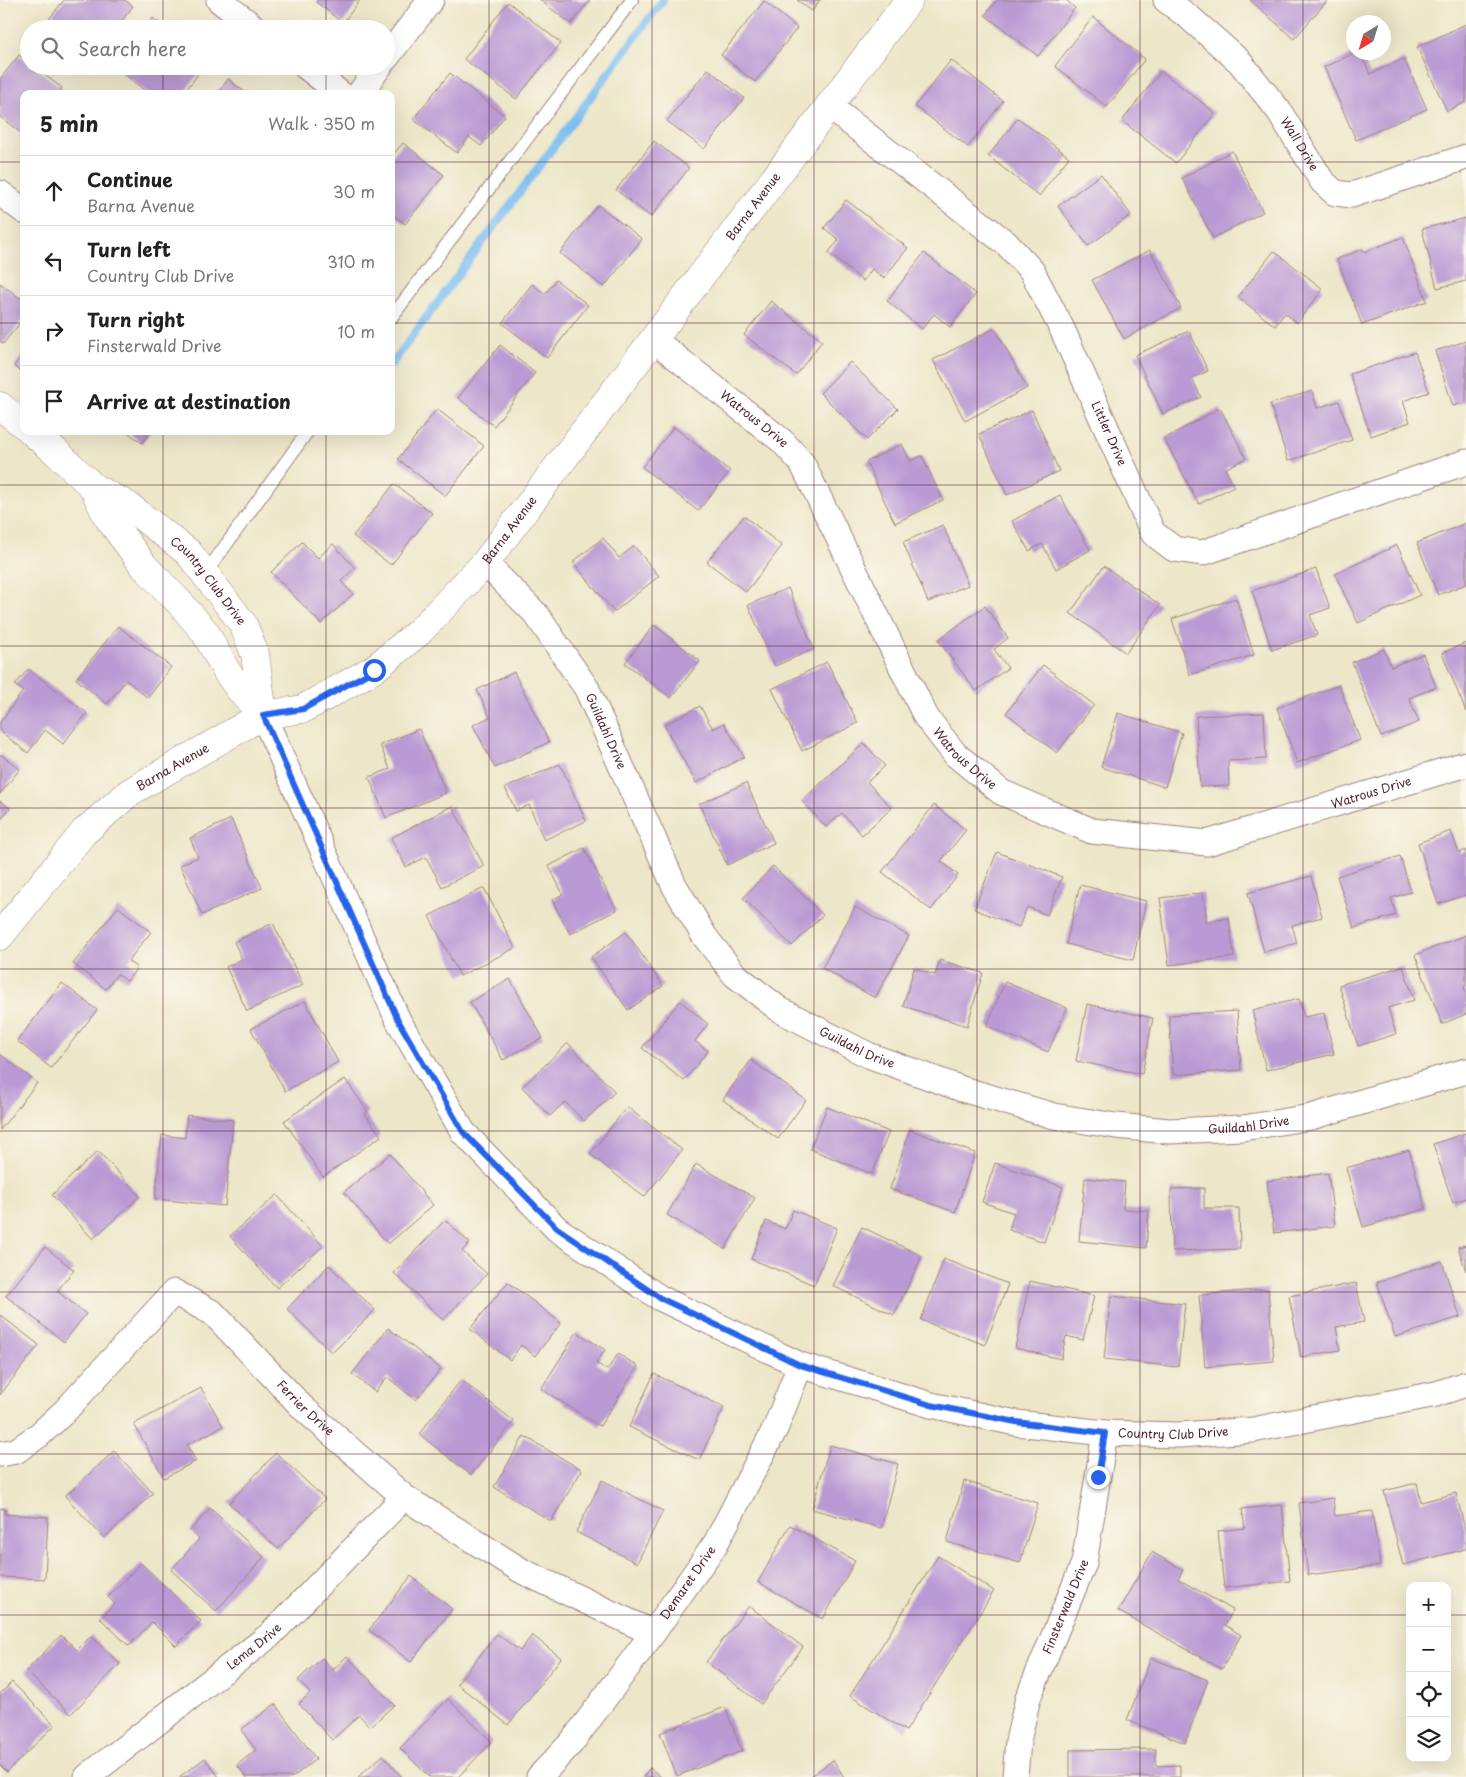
<!DOCTYPE html>
<meta charset="utf-8">
<style>
body{margin:0;font-family:"Playpen Sans",sans-serif;background:#f6f6f6;color:#222}
.controls{position:absolute;right:15px;bottom:15px;display:grid;overflow:hidden;border-radius:10px;box-shadow:0 5px 20px #0002}
.controls button{width:45px;height:45px;display:grid;place-items:center;padding:0;border:0;border-bottom:1px solid #e0e0e0;background:#fff;color:#222;font:25px sans-serif}
.compass{position:absolute;left:1346px;top:15px;width:45px;height:45px;border-radius:50%;background:#fff;box-shadow:0 5px 20px #0002;rotate:218deg}
.stop{position:absolute;width:15px;height:15px;margin:-11px;border:4px solid #2563eb;border-radius:50%;background:#fff}
.stop.end{background:#2563eb;border-color:#fff;box-shadow:0 1px 5px #0008}
.list{margin:0;padding:0;list-style:none}
h2{display:flex;justify-content:space-between;align-items:center;height:65px;margin:0;padding:0 20px;font-size:21px}
h2 small{font-size:16px;font-weight:400;color:#767676}
.list li{display:grid;grid-template-columns:32px 1fr auto;gap:15px;align-items:center;box-sizing:border-box;height:70px;padding:0 20px;border-top:1px solid #e0e0e0}
.list b{display:block;font-size:19px;white-space:nowrap}
.list p{margin:0;font-size:16px;white-space:nowrap;color:#767676}
.list em{font-size:16px;font-style:normal;color:#767676}
.icon{flex:none;width:28px;height:28px;fill:none;stroke:currentColor;stroke-width:2;stroke-linecap:round;stroke-linejoin:round}
.map{position:relative;flex:none;width:1466px;height:1777px;overflow:hidden}
.search{position:absolute;background:#fff;box-shadow:0 5px 20px #0002;left:20px;top:20px;width:375px;height:55px;display:flex;align-items:center;gap:12px;box-sizing:border-box;padding:0 18px;border-radius:28px;color:#767676;font-size:19px}
.panel{position:absolute;background:#fff;box-shadow:0 5px 20px #0002;left:20px;top:90px;width:375px;height:345px;border-radius:10px}
.map>svg:first-child{display:block}
.lines{fill:none;stroke-linecap:round;stroke-linejoin:round}
.stream{stroke:#7cbdf1;stroke-width:8}
.building{fill:#ba9ad4}
.service-casing{stroke:#9c827a;stroke-width:14}
.minor-casing{stroke:#9c827a;stroke-width:27}
.tertiary-casing{stroke:#9c827a;stroke-width:29}
.service{stroke:#fff;stroke-width:12}
.minor{stroke:#fff;stroke-width:25}
.tertiary{stroke:#fff;stroke-width:28}
.route{stroke:#2563eb;stroke-width:6}
.grid{fill:none;stroke:#4a1f2b;stroke-width:1;stroke-opacity:0.55}
.labels{text-anchor:middle;stroke-width:5;stroke-linejoin:round;paint-order:stroke}
.street-label{font-size:12px;fill:#4a1f2b;stroke:#fbf7ec}
</style>
<div class="map">
<svg width="1466" height="1777" viewBox="0 0 1466 1777">
<rect width="100%" height="100%" fill="#fbf7ec"/>
<filter id="ink" filterUnits="userSpaceOnUse"><feTurbulence type="fractalNoise" baseFrequency=".02" numOctaves="2"/><feDisplacementMap in="SourceGraphic" scale="10" xChannelSelector="R" yChannelSelector="G"/><feConvolveMatrix kernelMatrix="1 2 1 2 8 2 1 2 1" color-interpolation-filters="sRGB"/></filter>
<filter id="wash" filterUnits="userSpaceOnUse"><feTurbulence type="fractalNoise" baseFrequency=".0096" numOctaves="4" result="noise"/><feDisplacementMap in="SourceGraphic" scale="20" xChannelSelector="R" yChannelSelector="G"/><feGaussianBlur stdDeviation="1.12" result="paint"/><feColorMatrix in="noise" values="0 0 0 0 0 0 0 0 0 0 0 0 0 0 0 0 0 1.4 0 .05"/><feComposite in="paint" operator="in"/></filter>
<g filter="url(#wash)">
<rect width="100%" height="100%" fill="#ede6c8"/>
<g class="lines">
<path class="stream" d="M391,365L663,0"/>
</g>
<g id="blocks">
<g class="building">
<path d="M64,0H125L133,6L116,29H61L49,19Z"/>
<path d="M318,0H360L343,23L316,2Z"/>
<path d="M540,0H590L571,24Z"/>
<path d="M797,0H820L812,11Z"/>
<path d="M997,0H1066L1075,8L1038,56L985,15Z"/>
<path d="M1250,0H1328L1294,39Z"/>
<path d="M764,1L797,28L755,82L721,55Z"/>
<path d="M508,2L561,43L516,99L464,59Z"/>
<path d="M1093,17L1145,59L1107,107L1055,66Z"/>
<path d="M153,18L167,29H145Z"/>
<path d="M1466,24V102L1447,111L1417,47Z"/>
<path d="M1357,52H1360L1370,74L1404,59L1427,109L1356,140L1324,67Z"/>
<path d="M19,55L29,63V66H33L62,88L58,94H24V135L0,117V79Z"/>
<path d="M951,60L1003,101L968,147L915,106Z"/>
<path d="M114,66H190L199,73L183,94H149Z"/>
<path d="M708,69L744,98L704,149L667,121Z"/>
<path d="M1161,71L1215,113L1176,163L1122,121Z"/>
<path d="M450,73L505,116L481,146L469,137L457,153L413,119Z"/>
<path d="M228,79L247,94H217Z"/>
<path d="M1018,118L1069,157L1039,196L988,156Z"/>
<path d="M654,141L689,168L651,217L616,190Z"/>
<path d="M403,143L444,175L405,224L391,213V157Z"/>
<path d="M1232,151L1263,212L1213,238L1182,178Z"/>
<path d="M1101,174L1131,215L1088,246L1058,206Z"/>
<path d="M846,200L908,248L884,278L872,269L863,281L828,253L839,240L824,228Z"/>
<path d="M598,205L642,239L604,287L560,253Z"/>
<path d="M1466,218V281L1437,288L1422,229Z"/>
<path d="M1403,237L1427,301L1362,325L1337,259L1363,249L1364,252Z"/>
<path d="M1150,250L1181,308L1124,339L1092,280Z"/>
<path d="M1274,251L1323,289L1297,323L1285,313L1275,326L1238,297Z"/>
<path d="M924,253L976,294L950,327L934,314L922,329L887,301Z"/>
<path d="M556,280L588,305L547,358L502,323L532,284L545,294Z"/>
<path d="M0,283L24,301V318L3,344L0,341Z"/>
<path d="M771,301L822,341L796,375L744,335Z"/>
<path d="M995,328L1027,388L965,421L933,360Z"/>
<path d="M1189,331L1208,371L1192,378L1201,397L1163,414L1135,355Z"/>
<path d="M1466,341V402L1453,406L1435,351Z"/>
<path d="M500,345L535,373L494,426L458,398Z"/>
<path d="M1415,352L1429,392L1403,401L1410,422L1371,436L1350,374Z"/>
<path d="M24,353V374L14,366Z"/>
<path d="M850,362L898,409L867,440L820,393Z"/>
<path d="M1312,391L1317,408L1339,401L1352,440L1288,461L1270,404Z"/>
<path d="M1220,408L1246,458L1225,469L1234,486L1199,504L1164,439Z"/>
<path d="M437,409L484,446L445,496L398,459Z"/>
<path d="M1032,410L1059,471L1007,495L979,434Z"/>
<path d="M674,427L730,471L698,511L642,467Z"/>
<path d="M126,431H151L142,443Z"/>
<path d="M902,444L910,461L922,456L943,500L895,523L866,462Z"/>
<path d="M394,484L432,513L391,565L353,536Z"/>
<path d="M1060,495L1090,550L1056,569L1042,544L1029,551L1012,521Z"/>
<path d="M744,516L782,546L746,592L707,562Z"/>
<path d="M1466,523V584L1438,595L1417,543Z"/>
<path d="M943,525L968,585L928,602L903,542Z"/>
<path d="M603,538L619,558L634,546L659,576L614,612L573,562Z"/>
<path d="M302,542L318,558L333,544L355,568L341,581L353,594L321,624L271,572Z"/>
<path d="M1397,545L1420,595L1358,623L1335,574Z"/>
<path d="M1104,566L1160,605L1126,653L1070,613Z"/>
<path d="M1316,569L1330,608L1310,615L1317,635L1272,650L1252,591Z"/>
<path d="M788,588L814,649L775,666L748,605Z"/>
<path d="M1236,598L1254,655L1190,675L1172,619Z"/>
<path d="M985,606L1008,638L994,649L1008,668L976,691L938,640Z"/>
<path d="M654,625L700,661L671,698L625,663Z"/>
<path d="M118,626L171,667L148,698L126,680L107,704L76,679Z"/>
<path d="M1466,643V712L1442,653Z"/>
<path d="M1384,649L1391,667L1423,654L1436,687L1409,698L1419,722L1381,737L1352,662Z"/>
<path d="M827,662L858,723L802,751L772,689Z"/>
<path d="M1043,665L1094,705L1057,753L1006,713Z"/>
<path d="M28,669L87,713L63,744L45,730L28,753L0,731V722L23,691L15,685Z"/>
<path d="M514,672L549,742L495,768L473,725L490,717L477,690Z"/>
<path d="M1339,685L1360,740L1297,763L1277,708Z"/>
<path d="M700,706L713,729L724,723L744,757L696,783L664,725Z"/>
<path d="M1118,713L1182,733L1165,787L1101,767Z"/>
<path d="M1264,713L1266,759L1228,761L1229,786L1200,787L1196,716Z"/>
<path d="M419,729L446,793L386,818L369,777L390,769L380,745Z"/>
<path d="M864,743L885,766L867,782L892,808L862,835L842,813L826,827L802,801Z"/>
<path d="M0,754L20,769L0,794Z"/>
<path d="M560,764L586,821L544,840L529,805L516,811L505,788Z"/>
<path d="M746,783L774,843L727,865L699,804Z"/>
<path d="M0,801L10,808L0,821Z"/>
<path d="M934,805L966,830L941,861L958,875L931,910L882,872Z"/>
<path d="M452,806L484,866L442,887L426,857L406,867L391,838Z"/>
<path d="M231,819L262,888L202,915L180,865L198,857L190,838Z"/>
<path d="M1451,831L1459,853L1466,850V895L1438,904L1418,843Z"/>
<path d="M584,848L617,910L570,934L552,900L563,894L549,866Z"/>
<path d="M997,852L1062,877L1047,915L1027,907L1019,927L974,909Z"/>
<path d="M1400,856L1411,892L1391,898L1396,915L1354,928L1337,876Z"/>
<path d="M773,866L823,915L792,946L743,898Z"/>
<path d="M1311,876L1322,917L1292,925L1297,943L1264,952L1248,893Z"/>
<path d="M1080,885L1146,901L1133,960L1066,944Z"/>
<path d="M484,888L515,948L460,976L429,916Z"/>
<path d="M1203,893L1207,922L1229,918L1234,957L1169,965L1160,898Z"/>
<path d="M118,907L151,932L128,961L137,968L127,981L117,974L106,989L73,964Z"/>
<path d="M855,907L909,936L875,998L822,968Z"/>
<path d="M273,923L303,985L247,1011L226,967L242,959L234,942Z"/>
<path d="M626,932L663,986L628,1010L591,957Z"/>
<path d="M1466,935V986L1464,987L1466,992V1014L1442,1024L1415,955Z"/>
<path d="M940,960L983,973L967,1026L903,1006L914,968L935,975Z"/>
<path d="M1403,966L1414,1000L1388,1008L1396,1034L1358,1046L1339,985Z"/>
<path d="M510,979L543,1038L503,1060L470,1002Z"/>
<path d="M1005,982L1067,1008L1048,1052L987,1026Z"/>
<path d="M62,983L97,1010L51,1068L17,1041Z"/>
<path d="M1299,999L1304,1017L1324,1013L1334,1054L1266,1070L1252,1010Z"/>
<path d="M305,1001L338,1062L285,1091L251,1029Z"/>
<path d="M680,1001L708,1024L695,1041L708,1051L684,1081L642,1048Z"/>
<path d="M1087,1004L1153,1018L1142,1074L1076,1061Z"/>
<path d="M1237,1011L1241,1070L1173,1075L1169,1015Z"/>
<path d="M568,1043L615,1092L584,1121L565,1102L550,1116L522,1087Z"/>
<path d="M0,1054L37,1083L0,1130Z"/>
<path d="M751,1060L806,1100L778,1139L723,1100Z"/>
<path d="M345,1079L368,1112L365,1114L381,1136L323,1177L284,1121Z"/>
<path d="M627,1107L682,1150L644,1197L590,1154Z"/>
<path d="M827,1107L889,1132L872,1174L810,1149Z"/>
<path d="M187,1115L233,1120L225,1206L155,1199L162,1135L185,1138Z"/>
<path d="M910,1130L975,1153L955,1212L890,1189Z"/>
<path d="M1466,1133V1198L1453,1203L1433,1144Z"/>
<path d="M1409,1150L1426,1209L1363,1227L1346,1168Z"/>
<path d="M98,1151L140,1196L93,1239L52,1195Z"/>
<path d="M390,1154L433,1205L388,1244L344,1192Z"/>
<path d="M995,1163L1063,1187L1044,1242L1009,1230L1014,1213L982,1202Z"/>
<path d="M696,1164L755,1198L725,1249L667,1215Z"/>
<path d="M1328,1173L1335,1226L1274,1233L1267,1181Z"/>
<path d="M1085,1178L1125,1182L1123,1209L1149,1211L1146,1248L1079,1241Z"/>
<path d="M1204,1188V1208H1239L1240,1249L1172,1251L1171,1189Z"/>
<path d="M277,1195L323,1246L277,1288L230,1236Z"/>
<path d="M793,1210L837,1228L814,1285L751,1259L766,1221L785,1229Z"/>
<path d="M445,1220L470,1243L462,1251L487,1274L443,1320L394,1273Z"/>
<path d="M862,1227L922,1256L894,1315L833,1286Z"/>
<path d="M1466,1245V1271L1458,1247Z"/>
<path d="M45,1247L74,1270L57,1291L86,1314L64,1342L6,1296Z"/>
<path d="M944,1259L1008,1284L985,1345L921,1320Z"/>
<path d="M1442,1261L1460,1317L1395,1337L1377,1282Z"/>
<path d="M329,1265L375,1310L332,1353L287,1309Z"/>
<path d="M1030,1281L1094,1296L1083,1340L1066,1336L1061,1359L1015,1348Z"/>
<path d="M508,1282L561,1323L535,1356L521,1345L510,1360L470,1329Z"/>
<path d="M1356,1283L1364,1322L1336,1327L1340,1350L1301,1357L1289,1296Z"/>
<path d="M1268,1289L1274,1361L1205,1367L1199,1295Z"/>
<path d="M1111,1296L1185,1304L1178,1367L1104,1359Z"/>
<path d="M0,1315L39,1345L0,1395Z"/>
<path d="M388,1328L441,1369L416,1400L387,1377L375,1392L352,1374Z"/>
<path d="M577,1332L605,1350L596,1363L607,1370L618,1354L638,1366L600,1426L541,1389Z"/>
<path d="M654,1374L724,1407L699,1460L629,1427Z"/>
<path d="M461,1380L514,1421L471,1475L419,1434Z"/>
<path d="M201,1388L223,1426L187,1445L196,1461L164,1478L134,1424Z"/>
<path d="M524,1436L582,1470L551,1521L494,1487Z"/>
<path d="M830,1445L898,1464L881,1528L812,1509Z"/>
<path d="M114,1451L153,1493L104,1538L65,1496Z"/>
<path d="M276,1453L325,1499L278,1549L229,1503Z"/>
<path d="M602,1480L663,1511L637,1563L576,1532Z"/>
<path d="M964,1481L1038,1503L1020,1563L947,1542Z"/>
<path d="M1417,1483L1421,1502L1456,1493L1466,1533V1549L1403,1565L1384,1491Z"/>
<path d="M1333,1498L1335,1516L1372,1511L1380,1566L1308,1575L1299,1503Z"/>
<path d="M1282,1505L1290,1581L1224,1588L1218,1531L1245,1528L1242,1509Z"/>
<path d="M0,1508L5,1509V1514L48,1517L45,1579L0,1577Z"/>
<path d="M210,1508L264,1557L216,1611L171,1570L199,1539L190,1531Z"/>
<path d="M790,1525L855,1561L823,1619L758,1582Z"/>
<path d="M1152,1552L1183,1570L1178,1579L1233,1610L1225,1625L1241,1635L1222,1669L1118,1611Z"/>
<path d="M938,1556L994,1591L906,1731L850,1696Z"/>
<path d="M141,1563L201,1621L176,1646L152,1622L129,1646L100,1618L115,1604L108,1597Z"/>
<path d="M411,1576L452,1609L411,1662L369,1630Z"/>
<path d="M749,1606L803,1647L761,1704L706,1662Z"/>
<path d="M497,1634L520,1651L532,1635L561,1658L508,1725L457,1684Z"/>
<path d="M61,1635L77,1650L91,1636L120,1664L71,1714L26,1671Z"/>
<path d="M347,1656L394,1705L370,1727L359,1715L332,1740L299,1704L310,1693L298,1680L322,1658L333,1670Z"/>
<path d="M1151,1658L1208,1680L1185,1743L1127,1720Z"/>
<path d="M12,1682L55,1725L7,1772L0,1765V1694Z"/>
<path d="M448,1699L492,1742L458,1777H429L400,1748Z"/>
<path d="M275,1704L316,1759L293,1777H246L237,1765L256,1750L241,1730Z"/>
<path d="M725,1707L742,1751L677,1776L660,1733Z"/>
<path d="M1156,1749V1766L1180,1765V1777H1070V1750Z"/>
<path d="M383,1755L402,1777H358Z"/>
<path d="M205,1758L219,1777H179Z"/>
<path d="M833,1760L844,1777H809Z"/>
<path d="M650,1768L661,1777H643Z"/>
</g>
</g>
</g>
<g filter="url(#ink)">
<use href="#blocks" fill-opacity="0" stroke="#9c827a" stroke-width="1"/>
<g class="lines">
<defs>
<g id="service">
<path d="M391,318L632,0"/>
<path d="M205,574L308,431"/>
</g>
<g id="minor">
<path d="M219,0L256,29"/>
<path id="s1" d="M1166,0L1190,18L1239,61L1279,111L1322,181L1335,193L1352,195L1466,157"/>
<path d="M386,58L431,0"/>
<path d="M305,66L341,94"/>
<path d="M359,94L380,66"/>
<path id="s2" d="M829,106L1007,244L1032,271L1063,331L1153,533L1174,549L1202,553L1466,462"/>
<path d="M0,193L24,211"/>
<path id="s3" d="M653,339L782,441L802,463L926,717L955,754L1001,792L1092,831L1207,843L1466,764"/>
<path id="s4" d="M485,563L536,614L587,689L674,885L705,937L735,975L780,1010L868,1055L962,1089L1054,1116L1116,1126L1169,1131L1243,1128L1311,1117L1466,1071"/>
<path id="s5" d="M263,715L398,1020L463,1132L557,1229L660,1298L800,1365L931,1405L1016,1423L1105,1433L1179,1435L1253,1430L1436,1394L1466,1384"/>
<path id="s6" d="M0,1454L16,1451L39,1435L65,1411L174,1292L213,1313L303,1408L404,1497L522,1571L653,1633"/>
<path id="s7" d="M87,1777L270,1635L404,1497"/>
<path id="s8" d="M539,1777L572,1742L653,1633L716,1543L776,1427L800,1365"/>
<path id="s9" d="M1015,1777L1018,1741L1028,1698L1084,1563L1105,1433"/>
</g>
<g id="tertiary">
<path d="M0,406L24,425"/>
<path id="s10" d="M31,431L55,451L93,487L127,505L189,553L243,624L255,654L263,715"/>
<path d="M93,487L107,516L144,566L180,603L205,632L227,672L240,690L263,715"/>
<path id="s11" d="M0,936L84,832L130,792L263,715L303,709L374,669L419,632L485,563L909,0"/>
</g>
</defs>
<use href="#service" class="service-casing"/>
<use href="#minor" class="minor-casing"/>
<use href="#tertiary" class="tertiary-casing"/>
<use href="#service" class="service"/>
<use href="#minor" class="minor"/>
<use href="#tertiary" class="tertiary"/>
</g>
</g>
<g class="lines" filter="url(#ink)">
<path class="route" d="M374,670L303,709L263,715L398,1020L463,1132L557,1228L660,1298L800,1365L931,1405L1016,1422L1105,1433L1098,1477"/>
</g>
<path class="grid" d="M163,0V29M326,0V29M489,0V1777M652,0V1777M814,0V1777M977,0V1777M1140,0V1777M1303,0V1777M163,66V94M326,66V94M0,162H24M391,162H1466M0,323H24M391,323H1466M163,431V1777M326,431V1777M0,485H1466M0,646H1466M0,808H1466M0,969H1466M0,1131H1466M0,1292H1466M0,1454H1466M0,1615H1410M1447,1615H1466"/>
<g class="labels">
<g class="street-label">
<text dy="4" stroke="none"><textPath href="#s1" startOffset="198">Wall Drive</textPath></text>
<text dy="4" stroke="none"><textPath href="#s11" startOffset="1070">Barna Avenue</textPath></text>
<text dy="4" stroke="none"><textPath href="#s3" startOffset="129">Watrous Drive</textPath></text>
<text dy="4" stroke="none"><textPath href="#s2" startOffset="442">Littler Drive</textPath></text>
<text dy="4" stroke="none"><textPath href="#s11" startOffset="665">Barna Avenue</textPath></text>
<text dy="4" stroke="none"><textPath href="#s10" startOffset="234">Country Club Drive</textPath></text>
<text dy="4" stroke="none"><textPath href="#s4" startOffset="209">Guildahl Drive</textPath></text>
<text dy="4" stroke="none"><textPath href="#s3" startOffset="534">Watrous Drive</textPath></text>
<text dy="4" stroke="none"><textPath href="#s11" startOffset="244">Barna Avenue</textPath></text>
<text dy="4" stroke="none"><textPath href="#s3" startOffset="970">Watrous Drive</textPath></text>
<text dy="4" stroke="none"><textPath href="#s4" startOffset="629">Guildahl Drive</textPath></text>
<text dy="4" stroke="none"><textPath href="#s4" startOffset="1034">Guildahl Drive</textPath></text>
<text dy="4" stroke="none"><textPath href="#s6" startOffset="418">Ferrier Drive</textPath></text>
<text dy="4" stroke="none"><textPath href="#s5" startOffset="1259">Country Club Drive</textPath></text>
<text dy="4" stroke="none"><textPath href="#s8" startOffset="245">Demaret Drive</textPath></text>
<text dy="4" stroke="none"><textPath href="#s9" startOffset="179">Finsterwald Drive</textPath></text>
<text dy="4" stroke="none"><textPath href="#s7" startOffset="212">Lema Drive</textPath></text>
</g>
</g>
</svg>
<div class="controls">
<button>+</button>
<button>−</button>
<button><svg class="icon" aria-label="locate" viewBox="0 0 24 24"><circle cx="12" cy="12" r="6"/><path d="M12 2v4M12 18v4M2 12h4M18 12h4"/></svg></button>
<button><svg class="icon" aria-label="layers" viewBox="0 0 24 24"><path d="M12 4l9 5-9 5-9-5zM3 14l9 5 9-5"/></svg></button>
</div>
<svg class="compass" viewBox="-18 -18 36 36"><path d="M0-13l5 13h-10z" fill="#e53935"/><path d="M0 13l5-13h-10z" fill="#767676"/></svg>
<div class="stop" style="left:374px;top:670px"></div>
<div class="stop end" style="left:1098px;top:1477px"></div>
<div class="search"><svg class="icon" aria-label="search" viewBox="0 0 24 24"><circle cx="10" cy="10" r="6"/><path d="M15 15l6 6"/></svg>Search here</div>
<section class="panel">
<h2>5 min<small>Walk · 350 m</small></h2>
<ul class="list">
<li><svg class="icon" aria-label="ahead" viewBox="0 0 24 24"><path d="M12 20V5M6 11l6-6 6 6"/></svg><div><b>Continue</b><p>Barna Avenue</p></div><em>30 m</em></li>
<li><svg class="icon" aria-label="left" viewBox="0 0 24 24"><path d="M17 20v-9H6M10 6l-5 5 5 5"/></svg><div><b>Turn left</b><p>Country Club Drive</p></div><em>310 m</em></li>
<li><svg class="icon" aria-label="right" viewBox="0 0 24 24"><path d="M7 20v-9h11M14 6l5 5-5 5"/></svg><div><b>Turn right</b><p>Finsterwald Drive</p></div><em>10 m</em></li>
<li><svg class="icon" aria-label="arrive" viewBox="0 0 24 24"><path d="M6 21V4h12l-3 4 3 4H6"/></svg><div><b>Arrive at destination</b></div></li>
</ul>
</section>
</div>
